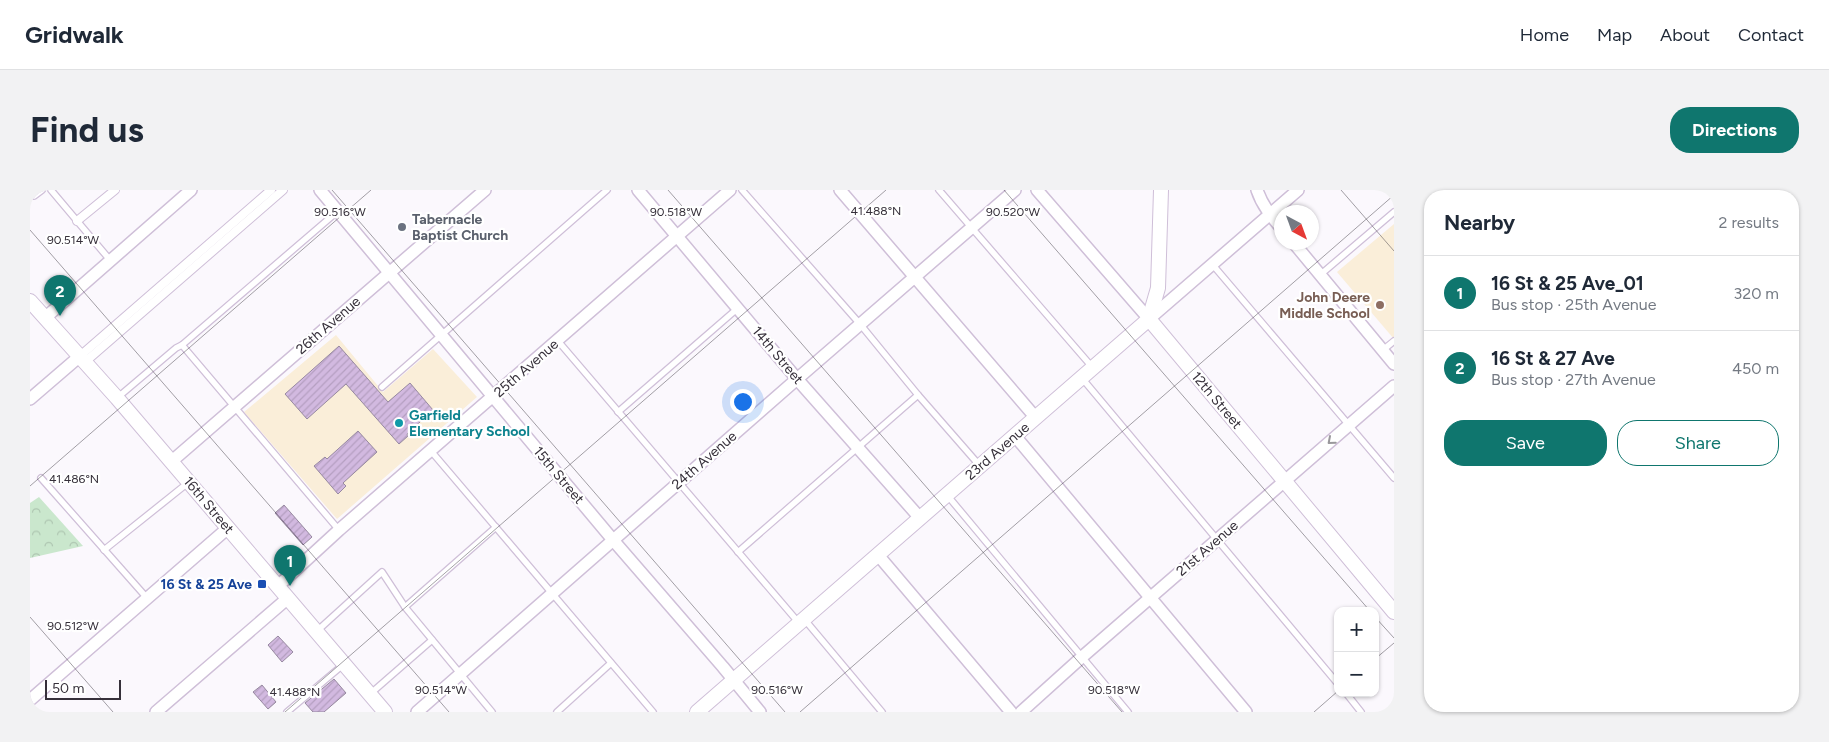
<!DOCTYPE html>
<meta charset="utf-8">
<style>
body{margin:0;font-family:Figtree,sans-serif;background:#f2f2f3;color:#1f2937}
.controls{position:absolute;right:15px;bottom:15px;display:grid;overflow:hidden;border-radius:10px;box-shadow:0 1px 4px #0004}
.controls button{width:45px;height:45px;display:grid;place-items:center;padding:0;border:0;border-bottom:1px solid #e0e1e3;background:#fff;color:#1f2937;font:25px sans-serif}
.compass{position:absolute;left:1244px;top:15px;width:45px;height:45px;border-radius:50%;background:#fff;box-shadow:0 1px 4px #0004;rotate:139deg}
.scale{position:absolute;left:15px;bottom:12px;width:76px;box-sizing:border-box;padding-left:5px;border:2px solid #36303a;border-top:0;font-size:14px;line-height:18px;white-space:nowrap;color:#36303a;-webkit-text-stroke:4px #fff;paint-order:stroke}
.you{position:absolute;left:712px;top:211px;width:18px;height:18px;margin:-12px;border:4px solid #fff;border-radius:50%;background:#1a73e8;box-shadow:0 0 0 8px #1a73e833}
.badge{display:grid;place-items:center;width:32px;height:32px;border-radius:50%;background:#0f766e;color:#fff;font-size:16px;font-weight:700}
.pin{position:absolute;translate:-50% -41px;filter:drop-shadow(0 1px 2px #0008)}
.pin::after{content:'';position:absolute;top:26px;width:18px;height:15px;background:inherit;clip-path:polygon(0 0,100% 0,50% 100%)}
.list{margin:0;padding:0;list-style:none}
h2{display:flex;justify-content:space-between;align-items:center;height:65px;margin:0;padding:0 20px;font-size:21px}
h2 small{font-size:16px;font-weight:400;color:#747a83}
.list li{display:grid;grid-template-columns:32px 1fr auto;gap:15px;align-items:center;box-sizing:border-box;height:75px;padding:0 20px;border-top:1px solid #e0e1e3}
.list b{display:block;font-size:19px;white-space:nowrap}
.list p{margin:0;font-size:16px;white-space:nowrap;color:#747a83}
.list em{font-size:16px;font-style:normal;color:#747a83}
.actions{display:flex;gap:10px;padding:15px 20px}
.actions a{flex:1;padding:11px 0;border:1px solid #0f766e;border-radius:20px;text-align:center;font-size:18px;color:#0f766e}
.actions .main{background:#0f766e;color:#fff}
.map{position:relative;flex:none;width:1364px;height:522px;overflow:hidden;border-radius:20px}
header{display:flex;align-items:center;gap:30px;box-sizing:border-box;height:70px;padding:0 25px;background:#fff;border-bottom:1px solid #e0e1e3}
header strong{font-size:24px}
nav{display:flex;gap:28px;margin-inline-start:auto;font-size:18px}
.intro{display:flex;align-items:center;justify-content:space-between;box-sizing:border-box;height:120px;padding:0 30px}
h1{margin:0;font-size:35px}
.button{padding:12px 22px;border-radius:20px;background:#0f766e;color:#fff;font-size:18px;font-weight:700}
main{display:flex;gap:30px;padding:0 30px}
aside{flex:1;background:#fff;border-radius:20px;box-shadow:0 1px 4px #0004}
.map>svg:first-child{display:block}
.education{fill:#faeed9}
.forest{fill:url(#forest-crowns)}
.building{fill:url(#building-hatch);stroke:#9789a0}
.lines{fill:none;stroke-linecap:round;stroke-linejoin:round}
.service-casing{stroke:#cfbfd8;stroke-width:8}
.pedestrian-casing{stroke:#cfbfd8;stroke-width:10}
.minor-casing{stroke:#cfbfd8;stroke-width:14}
.tertiary-casing{stroke:#cfbfd8;stroke-width:16}
.service{stroke:#fff;stroke-width:5.5}
.pedestrian{stroke:#fff;stroke-width:8}
.minor{stroke:#fff;stroke-width:11}
.tertiary{stroke:#fff;stroke-width:14}
.oneway{stroke:#9a989c}
.ticks{fill:none;stroke:#36303a;stroke-width:1;stroke-opacity:0.45}
.worship-dot{fill:#6b7280;stroke:#fff;stroke-width:2}
.education-dot{fill:#8d6e63;stroke:#fff;stroke-width:2}
.culture-dot{fill:#0f9aa8;stroke:#fff;stroke-width:2}
.transit-dot{fill:#1a4fb4;stroke:#fff;stroke-width:2}
.labels{text-anchor:middle;stroke-width:4.5;stroke-linejoin:round;paint-order:stroke}
.worship-label{font-size:14px;font-weight:bold;fill:#5b616d;stroke:#fff;text-anchor:start}
.education-label{font-size:14px;font-weight:bold;fill:#785e54;stroke:#fff;text-anchor:end}
.street-label{font-size:14px;fill:#36303a;stroke:#fff}
.culture-label{font-size:14px;font-weight:bold;fill:#0d838f;stroke:#fff;text-anchor:start}
.transit-label{font-size:14px;font-weight:bold;fill:#164399;stroke:#fff;text-anchor:end}
.ticks-label{font-size:12px;text-anchor:middle;fill:#36303a;stroke:#fff;stroke-width:4.5;stroke-linejoin:round;paint-order:stroke}
</style>
<header>
<strong>Gridwalk</strong>
<nav><a>Home</a><a>Map</a><a>About</a><a>Contact</a></nav>
</header>
<div class="intro"><h1>Find us</h1><a class="button">Directions</a></div>
<main>
<div class="map">
<svg width="1364" height="522" viewBox="0 0 1364 522">
<defs>
<pattern id="forest-crowns" width="20" height="18" patternUnits="userSpaceOnUse" patternTransform="scale(1.25)"><rect width="20" height="18" fill="#cae7cd"/><path d="M2 6a3 3 0 1 1 6 0M12 15a3 3 0 1 1 6 0" fill="none" stroke="#aec6b1"/></pattern>
<pattern id="building-hatch" width="6" height="6" patternUnits="userSpaceOnUse" patternTransform="scale(1.25)"><rect width="6" height="6" fill="#d2b9e0"/><path d="M-1 1l2-2M0 6l6-6M5 7l2-2" fill="none" stroke="#b59fc1"/></pattern>
</defs>
<rect width="100%" height="100%" fill="#fbf8fd"/>
<g class="education">
<path d="M1364,34V149L1307,82Z"/>
<path d="M306,145L353,202L403,159L447,207L307,329L214,222Z"/>
</g>
<path class="forest" d="M9,307L53,356L0,368V313Z"/>
<g class="building">
<path d="M309,156L358,212L380,193L403,220L377,244L378,246L369,254L316,194L277,229L255,204Z"/>
<path d="M328,241L347,262L313,293L316,296L308,304L284,276L295,267L297,269Z"/>
<path d="M254,315L282,347L273,355L245,323Z"/>
<path d="M248,446L263,462L252,472L238,455Z"/>
<path d="M304,489L316,503L294,522H283L275,513Z"/>
<path d="M232,495L246,512L238,519L223,502Z"/>
</g>
<g class="lines">
<defs>
<g id="service">
<path d="M21,0L80,70"/>
<path d="M712,0L830,134L888,205L950,276"/>
<path d="M909,0L1063,178"/>
<path d="M0,6H4L12,0"/>
<path d="M1182,74L1364,288"/>
<path d="M1290,85L1364,22"/>
<path d="M528,151L769,433"/>
<path d="M152,155L309,340"/>
<path d="M1353,160L1364,151"/>
<path d="M1051,187L1308,494"/>
<path d="M352,197L577,0"/>
<path d="M87,208L146,158L152,155L308,21"/>
<path d="M588,222L708,118"/>
<path d="M401,261L623,522"/>
<path d="M11,288L117,408"/>
<path d="M917,305L1098,522"/>
<path d="M74,360L159,292"/>
<path d="M708,362L888,205"/>
<path d="M375,417L466,337"/>
<path d="M775,430L852,522"/>
<path d="M287,441L352,382L375,417L462,522"/>
<path d="M1316,503L1331,522"/>
<path d="M340,504L402,450"/>
<path d="M257,522L314,474"/>
<path d="M527,522L581,473"/>
</g>
<g id="pedestrian">
<path d="M47,31L85,0"/>
<path d="M50,166L241,0"/>
<path d="M55,172L253,0"/>
</g>
<g id="minor">
<path d="M290,0L583,350L693,477L730,522"/>
<path d="M608,0L767,189L890,328"/>
<path d="M810,0L1006,228"/>
<path d="M1007,0L1119,129L1268,0"/>
<path d="M1227,0C1232,15 1241,26 1252,39"/>
<path d="M1263,52L1364,174"/>
<path d="M16,127L161,0"/>
<path d="M0,209L50,166"/>
<path d="M985,246L1216,522"/>
<path d="M142,271L455,0"/>
<path d="M848,365L981,522"/>
<path d="M248,396L309,340L700,0"/>
<path d="M0,510L198,338"/>
<path d="M126,522L258,408"/>
<path d="M387,522L767,189L985,0"/>
<path d="M991,522L1052,467L1364,196"/>
</g>
<g id="tertiary">
<path d="M0,111L87,208L355,522"/>
<path d="M1119,129L1364,422"/>
<path d="M1119,129L1128,98L1131,0"/>
<path d="M667,522L1119,129"/>
</g>
</defs>
<use href="#service" class="service-casing"/>
<use href="#pedestrian" class="pedestrian-casing"/>
<use href="#minor" class="minor-casing"/>
<use href="#tertiary" class="tertiary-casing"/>
<use href="#service" class="service"/>
<use href="#pedestrian" class="pedestrian"/>
<use href="#minor" class="minor"/>
<use href="#tertiary" class="tertiary"/>
</g>
<defs><path id="oneway-chevron" d="M-2-3.5L2.5 0L-2 3.5" fill="none" stroke-width="1.6" stroke-linecap="round" stroke-linejoin="round" transform="scale(1.25)"/></defs>
<use class="oneway" href="#oneway-chevron" transform="translate(1301 251) rotate(139)"/>
<path class="ticks" d="M302,0L755,522M638,0L1092,522M974,0L1340,421M1311,0L1364,61M0,40L419,522M0,296L341,0M0,427L83,522M1345,427L1364,448M1345,469L1364,453M255,522L856,0M770,522L1364,5M1284,522L1308,501"/>
<circle class="worship-dot" cx="372" cy="37" r="5"/>
<circle class="education-dot" cx="1350" cy="115" r="5"/>
<circle class="culture-dot" cx="369" cy="233" r="5"/>
<rect class="transit-dot" x="227" y="389" width="10" height="10" rx="2.5"/>
<g class="labels">
<g class="worship-label">
<text x="382" y="34">Tabernacle<tspan x="382" dy="16">Baptist Church</tspan></text>
</g>
<g class="education-label">
<text x="1340" y="112">John Deere<tspan x="1340" dy="16">Middle School</tspan></text>
</g>
<g class="street-label">
<text transform="translate(298 135) rotate(-41)" y="5">26th Avenue</text>
<text transform="translate(748 165) rotate(50)" y="5">14th Street</text>
<text transform="translate(496 178) rotate(-41)" y="5">25th Avenue</text>
<text transform="translate(1187 210) rotate(50)" y="5">12th Street</text>
<text transform="translate(967 261) rotate(-41)" y="5">23rd Avenue</text>
<text transform="translate(674 270) rotate(-41)" y="5">24th Avenue</text>
<text transform="translate(529 285) rotate(50)" y="5">15th Street</text>
<text transform="translate(179 315) rotate(50)" y="5">16th Street</text>
<text transform="translate(1177 358) rotate(-41)" y="5">21st Avenue</text>
</g>
<g class="culture-label">
<text x="379" y="230">Garfield<tspan x="379" dy="16">Elementary School</tspan></text>
</g>
<g class="transit-label">
<text x="222" y="399">16 St &amp; 25 Ave</text>
</g>
</g>
<g class="ticks-label">
<text x="846" y="25">41.488°N</text>
<text x="310" y="26">90.516°W</text>
<text x="646" y="26">90.518°W</text>
<text x="983" y="26">90.520°W</text>
<text x="43" y="54">90.514°W</text>
<text x="44" y="293">41.486°N</text>
<text x="43" y="440">90.512°W</text>
<text x="411" y="504">90.514°W</text>
<text x="747" y="504">90.516°W</text>
<text x="1084" y="504">90.518°W</text>
<text x="265" y="506">41.488°N</text>
</g>
</svg>
<div class="controls">
<button>+</button>
<button>−</button>
</div>
<svg class="compass" viewBox="-18 -18 36 36"><path d="M0-13l5 13h-10z" fill="#e53935"/><path d="M0 13l5-13h-10z" fill="#747a83"/></svg>
<div class="scale">50 m</div>
<div class="you"></div>
<div class="pin badge" style="left:260px;top:396px">1</div>
<div class="pin badge" style="left:30px;top:126px">2</div>
</div>
<aside>
<h2>Nearby<small>2 results</small></h2>
<ul class="list">
<li><span class="badge">1</span><div><b>16 St &amp; 25 Ave_01</b><p>Bus stop · 25th Avenue</p></div><em>320 m</em></li>
<li><span class="badge">2</span><div><b>16 St &amp; 27 Ave</b><p>Bus stop · 27th Avenue</p></div><em>450 m</em></li>
</ul>
<div class="actions"><a class="main">Save</a><a>Share</a></div>
</aside>
</main>
